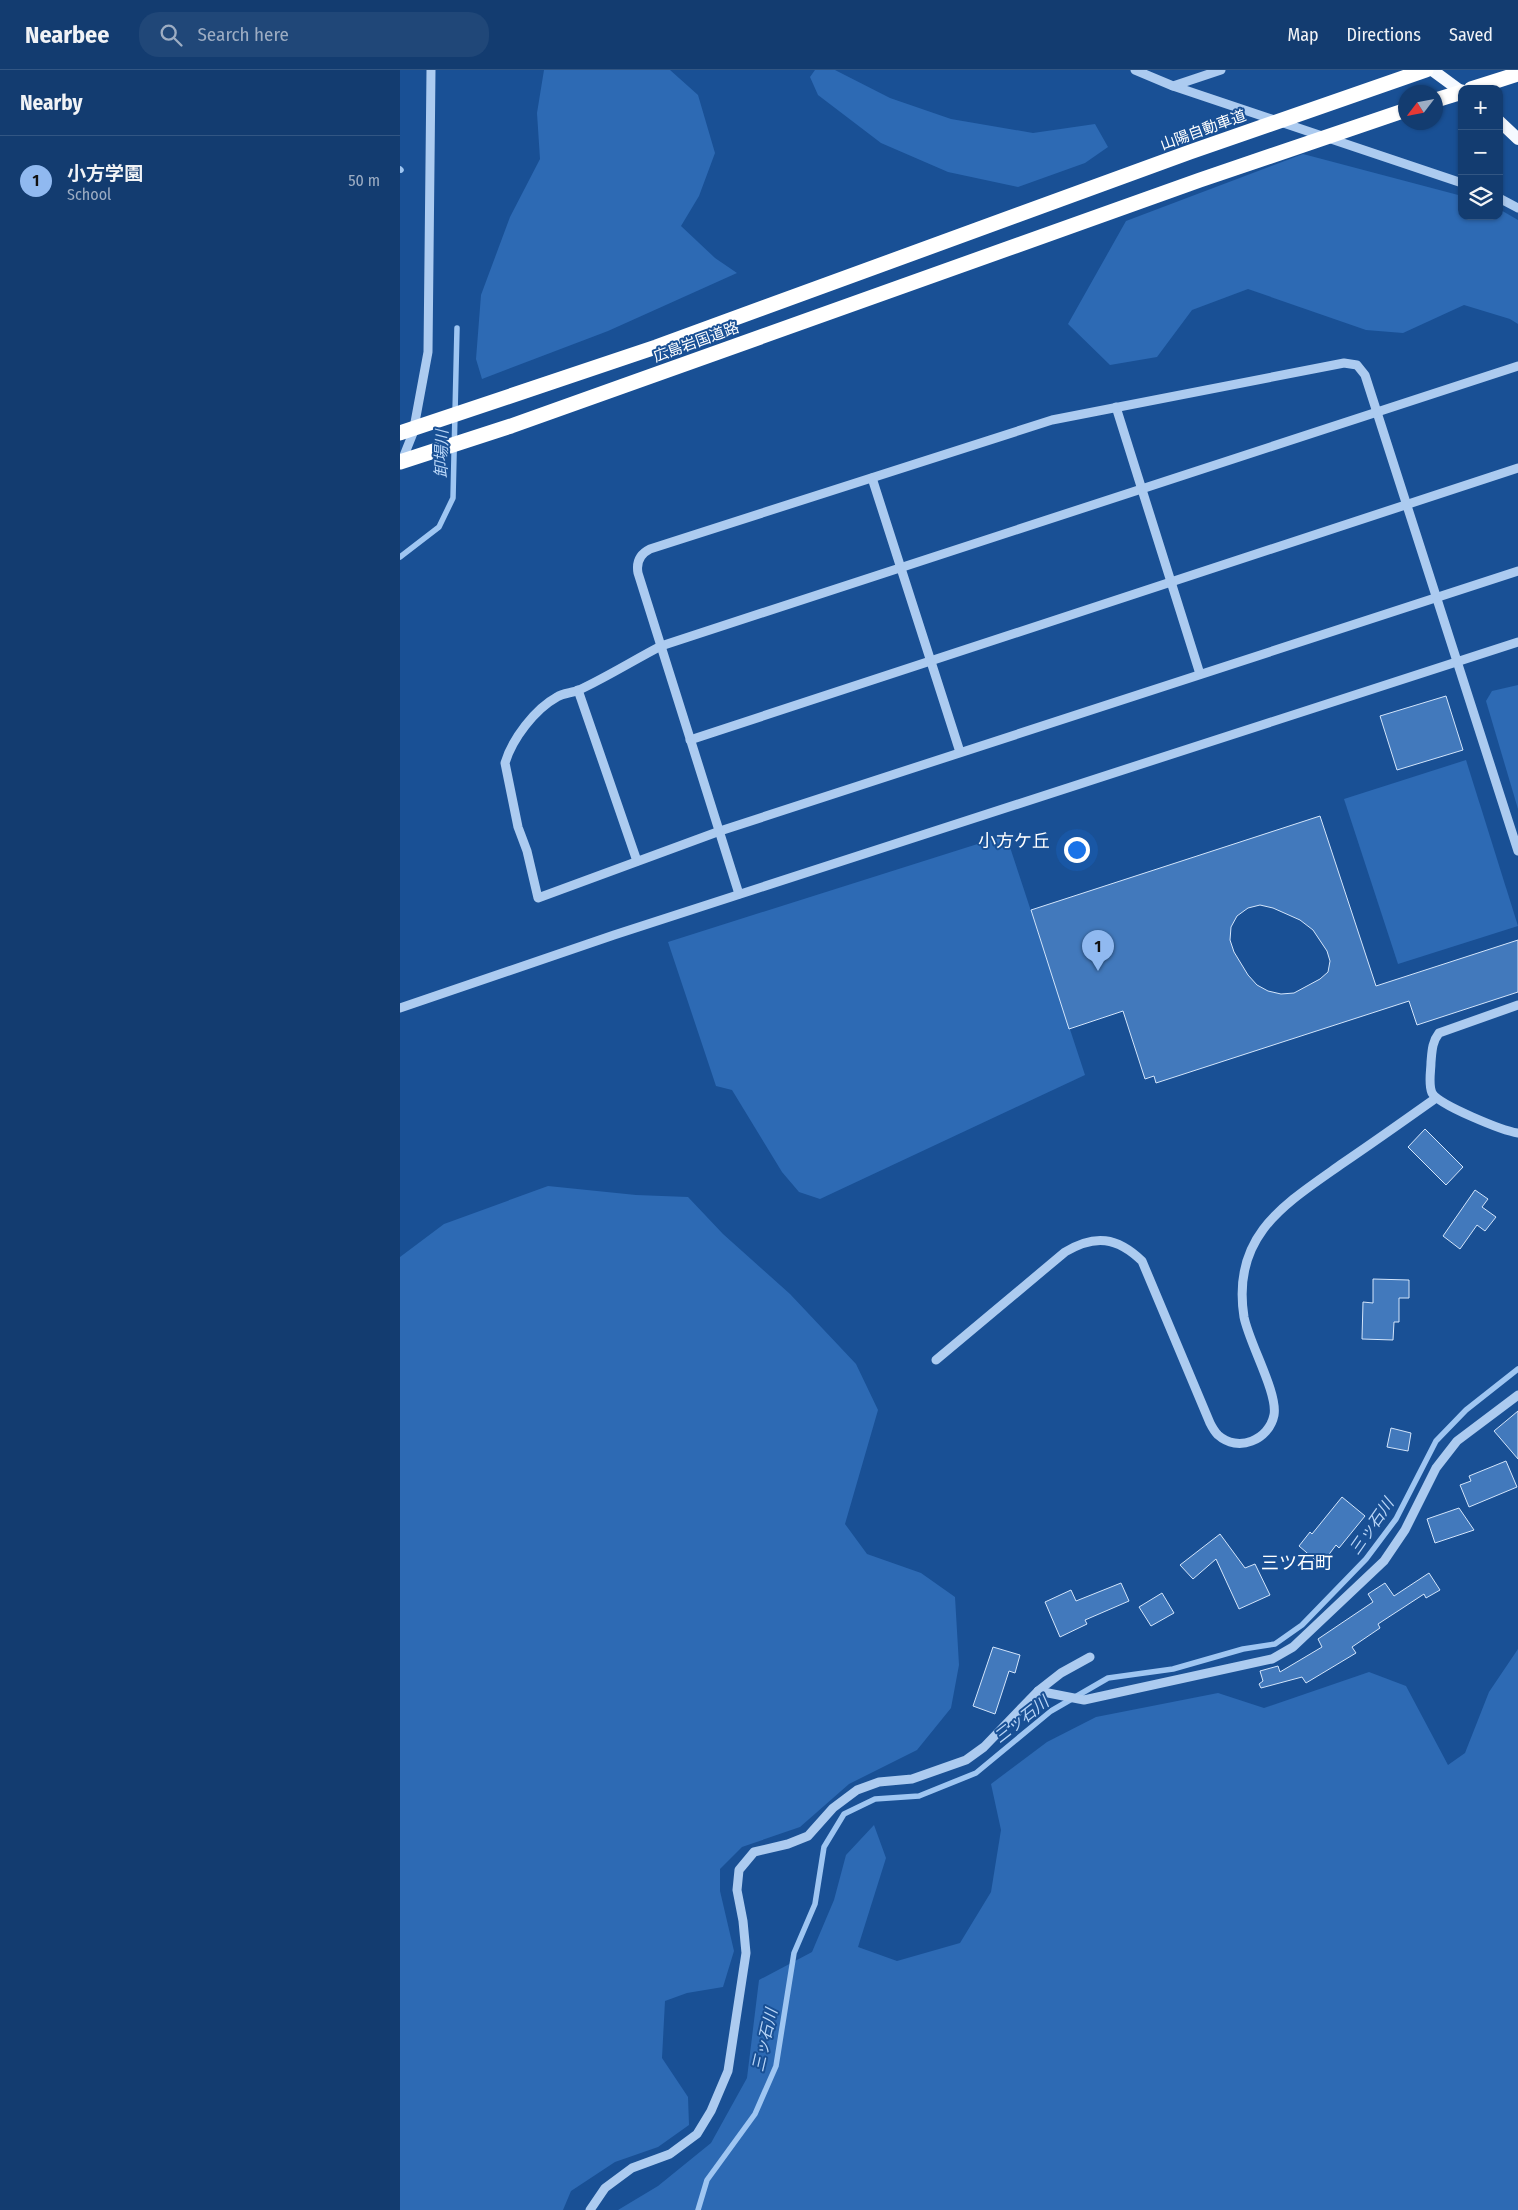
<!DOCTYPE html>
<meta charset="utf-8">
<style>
body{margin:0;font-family:"Fira Sans Condensed","Noto Sans JP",sans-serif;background:#204778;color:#f1f3f6}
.controls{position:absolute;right:15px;top:15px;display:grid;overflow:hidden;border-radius:10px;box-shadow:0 1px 4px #0004}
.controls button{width:45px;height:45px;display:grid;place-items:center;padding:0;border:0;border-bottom:1px solid #325683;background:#133c70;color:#f1f3f6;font:25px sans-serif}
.compass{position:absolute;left:998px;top:15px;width:45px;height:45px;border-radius:50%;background:#133c70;box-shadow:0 1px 4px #0004;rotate:238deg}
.you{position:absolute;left:676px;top:779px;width:18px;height:18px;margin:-12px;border:4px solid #fff;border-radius:50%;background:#1a73e8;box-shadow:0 0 0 8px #1a73e833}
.badge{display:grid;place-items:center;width:32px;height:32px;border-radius:50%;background:#90b9f0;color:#111;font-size:16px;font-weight:700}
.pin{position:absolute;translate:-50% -41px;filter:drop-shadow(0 1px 2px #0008)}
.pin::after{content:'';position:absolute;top:26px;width:18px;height:15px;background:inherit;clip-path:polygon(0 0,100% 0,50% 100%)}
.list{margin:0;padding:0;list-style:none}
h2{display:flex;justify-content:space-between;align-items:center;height:65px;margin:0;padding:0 20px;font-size:21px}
h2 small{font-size:16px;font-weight:400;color:#9dadc3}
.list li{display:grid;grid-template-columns:32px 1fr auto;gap:15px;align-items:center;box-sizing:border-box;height:90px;padding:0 20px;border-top:1px solid #325683}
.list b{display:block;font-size:19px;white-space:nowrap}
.list p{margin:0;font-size:16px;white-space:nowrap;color:#9dadc3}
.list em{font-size:16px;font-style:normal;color:#9dadc3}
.icon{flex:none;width:28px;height:28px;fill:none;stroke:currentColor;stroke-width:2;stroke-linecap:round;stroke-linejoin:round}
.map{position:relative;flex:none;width:1118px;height:2140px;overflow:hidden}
header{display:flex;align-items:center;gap:30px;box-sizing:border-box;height:70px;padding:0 25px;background:#133c70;border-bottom:1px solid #325683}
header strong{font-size:24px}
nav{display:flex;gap:28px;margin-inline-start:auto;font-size:18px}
.search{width:350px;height:45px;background:#204778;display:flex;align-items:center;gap:12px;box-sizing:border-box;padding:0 18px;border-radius:20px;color:#9dadc3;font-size:19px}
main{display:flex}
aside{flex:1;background:#133c70}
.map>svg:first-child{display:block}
.green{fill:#2d6ab4}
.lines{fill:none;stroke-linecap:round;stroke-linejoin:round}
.stream{stroke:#9fc6f2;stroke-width:5.5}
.building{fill:#4279bc;stroke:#d3e5fb;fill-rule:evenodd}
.minor{stroke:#accbf0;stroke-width:9}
.major{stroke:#f5f9ff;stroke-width:12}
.highway{stroke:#fff;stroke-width:15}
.labels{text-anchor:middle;stroke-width:4;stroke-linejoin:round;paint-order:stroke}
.street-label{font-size:15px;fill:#fff;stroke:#195095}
.water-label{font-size:16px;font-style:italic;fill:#b8d5f7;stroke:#195095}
.quarter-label{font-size:18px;fill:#fff;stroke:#195095}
</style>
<header>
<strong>Nearbee</strong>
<div class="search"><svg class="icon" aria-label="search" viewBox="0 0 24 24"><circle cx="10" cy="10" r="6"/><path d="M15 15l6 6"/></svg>Search here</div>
<nav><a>Map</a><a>Directions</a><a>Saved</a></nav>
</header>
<main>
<aside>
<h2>Nearby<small></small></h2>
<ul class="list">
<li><span class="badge">1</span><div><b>小方学園</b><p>School</p></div><em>50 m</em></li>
</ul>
</aside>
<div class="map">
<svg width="1118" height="2140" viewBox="0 0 1118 2140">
<rect width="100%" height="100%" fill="#195095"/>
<g class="green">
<path d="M144,0H270L298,25L315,83L299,126L281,156L315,188L337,203L208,261L82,309L76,289L81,225L110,147L140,89L137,43Z"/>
<path d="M415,0H435L490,28L551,49L633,63L695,54L708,77L685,93L618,117L548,102L481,73L418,25L410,7Z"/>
<path d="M903,84L1062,126V146H1099V139L1118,150V254L1110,249L1064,235L1003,263L966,260L848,219L792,240L757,287L710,295L668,254L726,151Z"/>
<path d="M1118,615V739L1086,631L1092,621Z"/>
<path d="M1066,690L1118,856L998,894L944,729Z"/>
<path d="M606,765L685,1005L420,1129L399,1122L382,1102L332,1020L316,1016L268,872Z"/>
<path d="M148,1116L236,1125L288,1127L323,1164L390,1224L456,1294L478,1340L445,1454L467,1484L521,1503L555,1527L559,1595L551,1638L517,1680L449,1714L400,1757L342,1777L320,1799V1821L334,1881L323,1917L287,1923L265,1931L262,1988L288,2027L289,2055L258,2077L215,2092L171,2121L163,2140H0V1187L44,1154Z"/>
<path d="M1118,1579V2140H218L258,2116L311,2073L347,2008L359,1910L412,1882L434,1830L446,1785L474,1755L486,1788L458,1877L497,1891L560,1873L591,1822L601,1760L591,1714L647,1672L696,1647L818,1623L864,1638L969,1602L1006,1616L1048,1695L1065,1683L1089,1622Z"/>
</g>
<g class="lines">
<g class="stream">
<path d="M0,99L1,100"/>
<path d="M0,487L39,457L53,428L57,258"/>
<path d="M298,2140L307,2110L355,2044L376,1996L394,1883L415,1834L424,1777L444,1744L475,1729L519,1726L576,1703L651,1641L708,1608L773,1599L843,1579L875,1574L902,1555L966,1489L996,1449L1036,1371L1066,1340L1118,1299"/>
</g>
</g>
<g class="building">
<path d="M1046,626L1063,680L997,700L980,646Z"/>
<path d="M920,746L976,916L1118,870V922L1017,955L1009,931L756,1013L754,1006L745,1009L723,941L669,959L631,840ZM860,835L873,838L900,850L913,860L927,881L930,891L928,902L920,909L894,923L881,924L868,921L857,915L848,905L834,882L830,870L831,857L837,846L848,838Z"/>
<path d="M1025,1059L1063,1097L1046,1115L1008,1077Z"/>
<path d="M1075,1120L1088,1129L1082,1137L1096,1147L1085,1161L1077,1155L1060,1179L1043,1166Z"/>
<path d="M973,1209L1009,1210V1228H999V1252H994L993,1270L962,1269L963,1232L973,1233Z"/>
<path d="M1118,1341V1389L1094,1361Z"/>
<path d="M991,1358L1011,1363L1008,1381L987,1377Z"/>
<path d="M1106,1391L1117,1417L1069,1437L1060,1415L1071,1411L1069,1406Z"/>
<path d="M942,1427L965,1446L939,1478L936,1475L921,1495L899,1476L910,1462L912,1464Z"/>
<path d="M1059,1438L1074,1460L1035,1473L1027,1449Z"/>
<path d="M820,1464L845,1498L855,1494L870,1525L839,1539L816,1489L793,1509L780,1495Z"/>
<path d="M1029,1503L1040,1520L1026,1528L1024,1524L978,1554L980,1558L952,1577L956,1583L906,1613L902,1607L861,1618L859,1614L863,1611L860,1601L878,1596L880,1602L922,1577L918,1569L973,1532L968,1524L985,1513L994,1526Z"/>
<path d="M721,1513L729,1531L685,1550L687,1554L660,1567L645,1532L671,1520L676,1531Z"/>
<path d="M762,1523L774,1543L751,1556L739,1537Z"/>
<path d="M593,1577L620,1585L615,1603L609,1601L595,1644L573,1636Z"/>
</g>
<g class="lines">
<g class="minor">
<path d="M735,0L773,16L1062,113"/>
<path d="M773,16L821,0"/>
<path d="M1099,128L1118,138"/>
<path d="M1118,296L261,576C234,590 207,607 179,620C172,623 163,623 157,627C135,639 112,669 105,693L118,757L127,781L138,828L320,761L1118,501"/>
<path d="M716,337L800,604"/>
<path d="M1,393L13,363L28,282L31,0"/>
<path d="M472,408L560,682"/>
<path d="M178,620L237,791"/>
<path d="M290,670L1118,398"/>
<path d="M339,824L238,503C236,492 240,484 250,479L652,350L944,293L957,295L965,305L1118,781"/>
<path d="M1118,935L1039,963C1032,972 1032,981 1031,992C1031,1001 1028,1014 1032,1023C1039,1035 1103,1061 1118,1063"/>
<path d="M0,938L214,865L1118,572"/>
<path d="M536,1290L665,1182C695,1164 717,1167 742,1191L810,1353C812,1357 815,1362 818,1365C838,1383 869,1370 874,1345C878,1323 849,1273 844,1247C831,1165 885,1134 943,1093C974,1072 1005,1050 1036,1028"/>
<path d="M638,1621L684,1630L872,1589L893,1577L984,1491L1005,1460L1036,1398L1057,1371L1118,1325"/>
<path d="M190,2140L205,2118L232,2098L270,2084L297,2064L311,2041L328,2001L346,1883L343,1851L337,1820L339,1800L354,1782L388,1774L408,1766L433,1738L457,1720L479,1712L512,1709L566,1690L584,1677L638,1621L661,1603L690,1587"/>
</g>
<g class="major">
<path d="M1032,0L1062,22"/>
<path d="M1099,51L1118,69"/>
</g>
<g class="highway">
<path d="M1071,19L1118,4"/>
<path d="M1036,30L1062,22"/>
<path d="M0,363L256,277L790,82L1026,0"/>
<path d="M0,392L111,356L800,110L1006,40"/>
</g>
</g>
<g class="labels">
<g class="street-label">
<text transform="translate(803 60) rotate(-20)" y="5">山陽自動車道</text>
<text transform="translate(296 272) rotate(-20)" y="5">広島岩国道路</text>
</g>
<g class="water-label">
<text transform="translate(41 384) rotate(-89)" y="6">卸場川</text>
<text transform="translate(971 1456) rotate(-55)" y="6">三ッ石川</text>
<text transform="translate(621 1649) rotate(-38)" y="6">三ッ石川</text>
<text transform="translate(364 1970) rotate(-77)" y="6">三ッ石川</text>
</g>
<g class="quarter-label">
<text x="614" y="777">小方ケ丘</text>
<text x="897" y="1499">三ツ石町</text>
</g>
</g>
</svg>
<div class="controls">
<button>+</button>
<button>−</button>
<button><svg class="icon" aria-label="layers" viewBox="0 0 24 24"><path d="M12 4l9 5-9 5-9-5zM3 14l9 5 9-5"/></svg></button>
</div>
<svg class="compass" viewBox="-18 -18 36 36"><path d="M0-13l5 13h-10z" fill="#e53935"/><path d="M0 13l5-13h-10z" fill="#9dadc3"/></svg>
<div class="you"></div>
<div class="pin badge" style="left:698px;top:901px">1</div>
</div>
</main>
